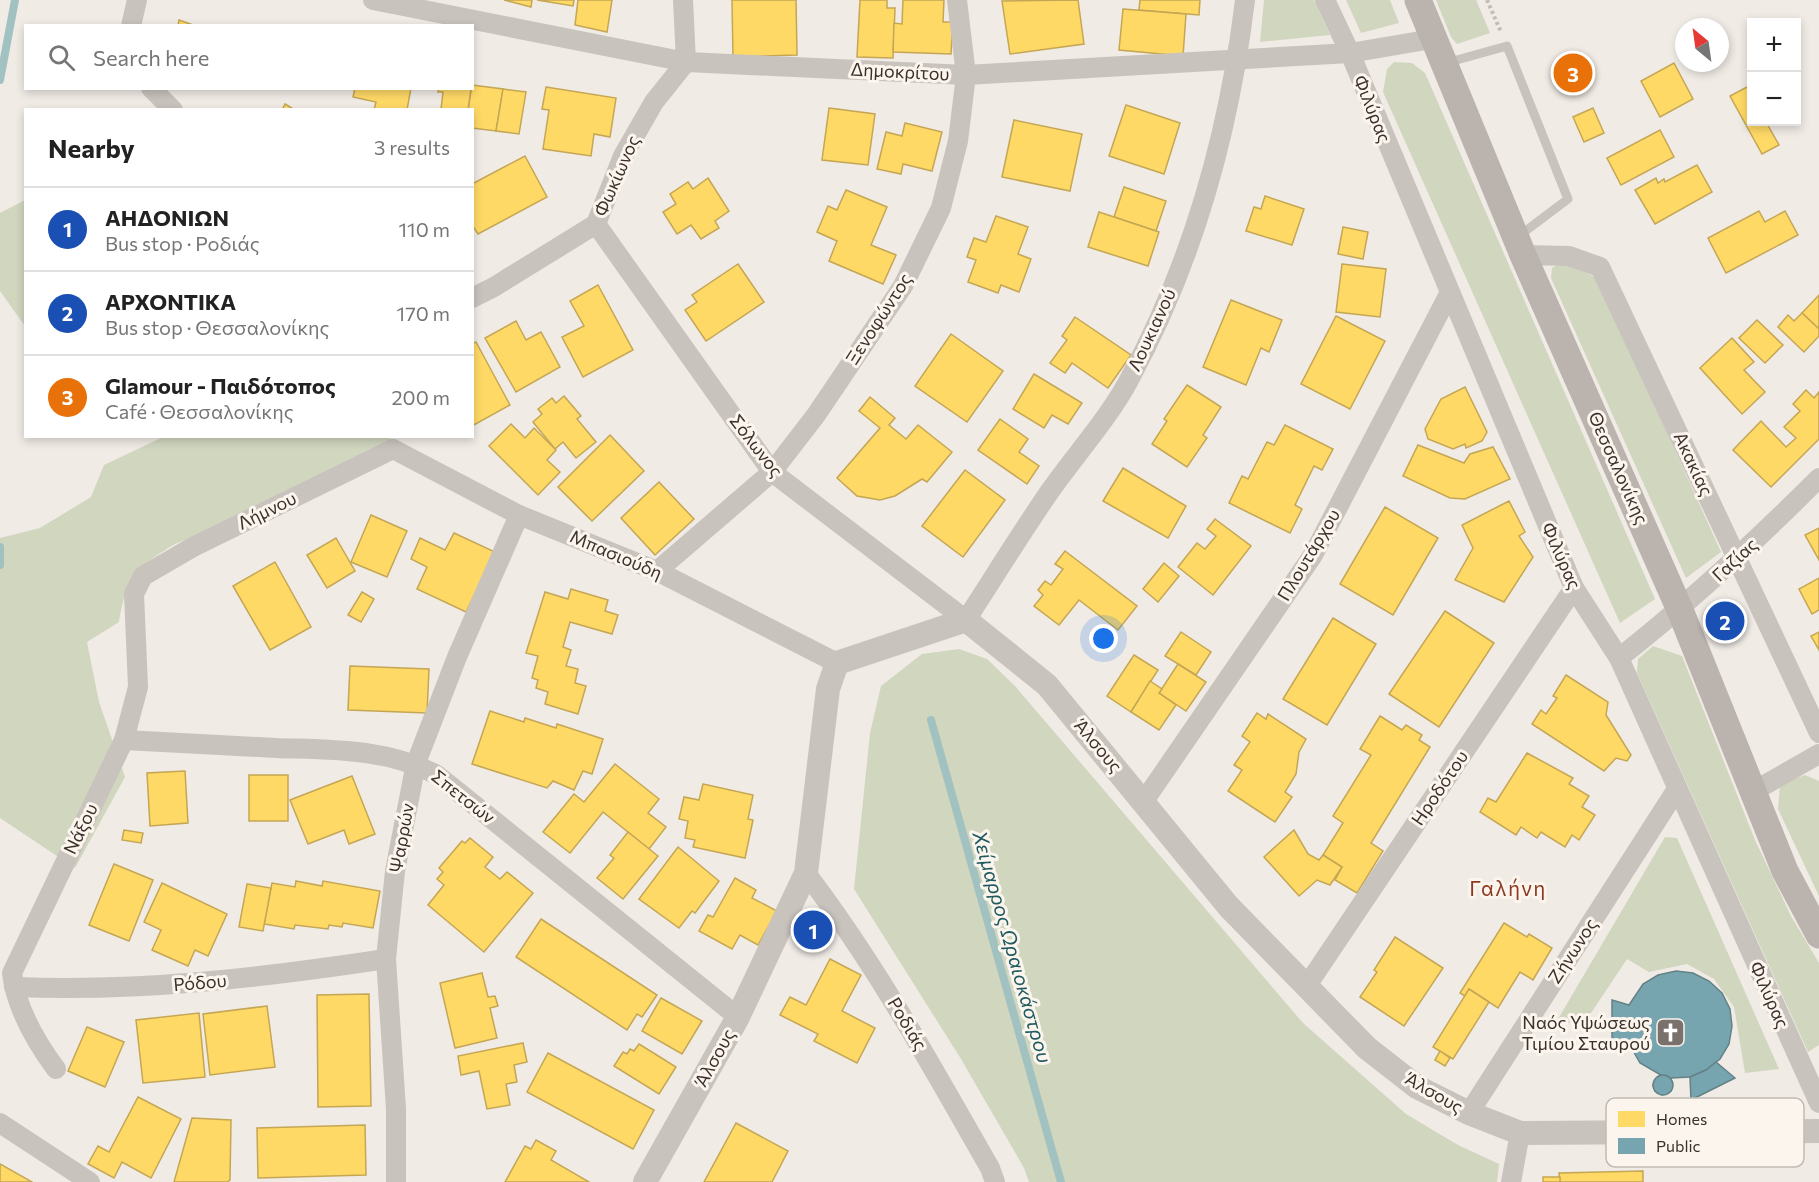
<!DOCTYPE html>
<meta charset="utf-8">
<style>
body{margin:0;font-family:Commissioner,sans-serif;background:#f2f2f2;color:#222}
.controls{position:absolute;right:18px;top:18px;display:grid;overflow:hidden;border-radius:0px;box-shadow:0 3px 9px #0003}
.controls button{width:54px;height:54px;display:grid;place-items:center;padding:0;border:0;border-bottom:2px solid #e0e0e0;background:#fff;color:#222;font:30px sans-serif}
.compass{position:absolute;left:1675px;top:18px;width:54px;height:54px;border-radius:50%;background:#fff;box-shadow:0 3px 9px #0003;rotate:331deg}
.you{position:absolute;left:1104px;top:639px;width:21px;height:21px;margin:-15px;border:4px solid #fff;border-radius:50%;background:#1a73e8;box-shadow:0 0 0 9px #1a73e833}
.badge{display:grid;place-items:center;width:39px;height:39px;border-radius:50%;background:#111827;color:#fff;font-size:20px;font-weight:700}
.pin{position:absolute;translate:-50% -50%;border:3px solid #fff;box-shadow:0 2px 6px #0006}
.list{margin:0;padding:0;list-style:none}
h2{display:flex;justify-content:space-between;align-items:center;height:78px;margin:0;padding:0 24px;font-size:26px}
h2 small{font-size:20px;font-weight:400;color:#767676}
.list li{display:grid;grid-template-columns:39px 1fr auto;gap:18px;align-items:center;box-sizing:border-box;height:84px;padding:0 24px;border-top:2px solid #e0e0e0}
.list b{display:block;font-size:22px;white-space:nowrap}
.list p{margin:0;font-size:20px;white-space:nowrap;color:#767676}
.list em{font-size:20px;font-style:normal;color:#767676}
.icon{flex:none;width:33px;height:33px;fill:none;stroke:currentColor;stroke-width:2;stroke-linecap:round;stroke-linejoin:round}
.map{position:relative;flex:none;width:1819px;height:1182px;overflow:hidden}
.search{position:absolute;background:#fff;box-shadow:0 3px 9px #0003;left:24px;top:24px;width:450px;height:66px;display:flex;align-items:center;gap:15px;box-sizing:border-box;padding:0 21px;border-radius:0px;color:#767676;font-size:22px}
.panel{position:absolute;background:#fff;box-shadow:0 3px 9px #0003;left:24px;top:108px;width:450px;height:330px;border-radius:0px}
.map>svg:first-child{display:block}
.green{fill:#d1d6bf}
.homes{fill:#ffd966;stroke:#c4a654;stroke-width:1.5}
.public{fill:#76a5af;stroke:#648287;stroke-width:1.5}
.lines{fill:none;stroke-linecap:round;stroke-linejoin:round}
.stream{stroke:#a1c2c1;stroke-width:8}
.path{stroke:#c2bbb6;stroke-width:4;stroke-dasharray:3 3;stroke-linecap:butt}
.service{stroke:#c9c3be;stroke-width:9}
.minor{stroke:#c9c3be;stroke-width:20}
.tertiary{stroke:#c9c3be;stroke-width:24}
.secondary{stroke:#bab3ae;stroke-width:27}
.labels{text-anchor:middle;stroke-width:6;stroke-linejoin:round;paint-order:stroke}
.street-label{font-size:18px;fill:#3b302b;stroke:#fbf5ee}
.poi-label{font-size:18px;fill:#3b302b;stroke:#fbf5ee;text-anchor:end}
.water-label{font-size:20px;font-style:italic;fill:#1f5a5e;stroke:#fbf5ee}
.quarter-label{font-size:21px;letter-spacing:1.5px;fill:#8c3b22;stroke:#fbf5ee}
.key{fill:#fbf5ee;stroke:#c1bab4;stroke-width:1.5}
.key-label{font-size:16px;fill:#3b302b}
</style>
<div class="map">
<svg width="1819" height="1182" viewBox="0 0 1819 1182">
<rect width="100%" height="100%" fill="#f0ebe5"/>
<g class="green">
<path d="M1264,0H1314L1330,35L1260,42Z"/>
<path d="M1346,0H1390L1399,23L1361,33Z"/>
<path d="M1436,0H1476L1490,33L1457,44L1451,37Z"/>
<path d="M1394,62L1412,63L1425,73L1655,599L1620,623L1383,92L1387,69Z"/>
<path d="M25,200V326L0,291V213Z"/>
<path d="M1559,264H1567L1597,278L1721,552L1686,578L1551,278L1552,268Z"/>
<path d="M163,437H390V455L175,544C133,570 128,573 119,622L87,642L99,702L125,777L75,868L0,818V538L40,528L91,497L104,465Z"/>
<path d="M1653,646L1682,656L1755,840L1791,916L1819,963V1045L1808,1052L1637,673L1638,659Z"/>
<path d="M959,649L987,659L1015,686L1303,1023L1406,1114L1458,1145L1499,1164L1497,1182H1029L1024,1168L961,1059L854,889L870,733L881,686L922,654Z"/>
<path d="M1805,775L1819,781V896L1778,809L1780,784Z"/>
<path d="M1665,837L1677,838L1779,1069L1745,1073L1734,1007L1714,979L1687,964L1649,972L1627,959L1591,1013L1551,1031Z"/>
</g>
<g class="homes">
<path d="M504,0H532L531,7Z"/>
<path d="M537,0H574L573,6Z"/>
<path d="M578,0H612L607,32L575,25Z"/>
<path d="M732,0H796L797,55L733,57Z"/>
<path d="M860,0H887V8H895L893,58L857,57Z"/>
<path d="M903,0H944L943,22H953L951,54L893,52L894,23L902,24Z"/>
<path d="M1078,0L1084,44L1010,54L1002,1Z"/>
<path d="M1140,0H1200L1199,15L1139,10Z"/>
<path d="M1123,9L1186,14L1183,56L1119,50Z"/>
<path d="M179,20L196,26H178Z"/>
<path d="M1674,63L1693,99L1660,117L1641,81Z"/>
<path d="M472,85L503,89L496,131L472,128V110H468Z"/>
<path d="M546,87L616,98L610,137L594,134L591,156L543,149L549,110L542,109Z"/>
<path d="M1747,87L1752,94V122H1766L1779,145L1762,154L1730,96Z"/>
<path d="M355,88H411L407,110H374L376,102L353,97Z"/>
<path d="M439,88H471L468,110H436L441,109L443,92H438Z"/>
<path d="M503,89L526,92L519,134L496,131Z"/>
<path d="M285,104L295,110H282Z"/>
<path d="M1126,105L1180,123L1164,174L1109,156Z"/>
<path d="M829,108L875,114L868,165L822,160Z"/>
<path d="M1593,108L1604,133L1584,142L1573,117Z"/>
<path d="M1014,120L1082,134L1070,191L1002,177Z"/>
<path d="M905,123L942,132L932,171L903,164L901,174L877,169L886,132L902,136Z"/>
<path d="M1660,130L1674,157L1621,185L1607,158Z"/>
<path d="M525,156L547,197L478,234L472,225V184Z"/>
<path d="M1697,165L1712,192L1655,224L1635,190L1656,178L1658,183L1664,179L1665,182Z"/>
<path d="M708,178L729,211L715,221L719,228L701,239L691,225L677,234L663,212L676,204L670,194L688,182L693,189Z"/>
<path d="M1124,187L1166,201L1156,231L1114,217Z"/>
<path d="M846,190L887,207L871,245L896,255L883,284L829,261L837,241L817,232L828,206L837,210Z"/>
<path d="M1265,196L1304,209L1292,245L1246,231L1254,207L1261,209Z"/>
<path d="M1759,211L1765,222L1785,211L1798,235L1726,273L1708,238Z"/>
<path d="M1099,212L1159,232L1148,266L1088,247Z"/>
<path d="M996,216L1028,227L1018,254L1031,259L1019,292L1001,285L998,293L968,282L976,260L967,257L974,238L986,242Z"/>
<path d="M1343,227L1368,232L1363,259L1338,254Z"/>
<path d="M738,264L764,302L706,341L685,310L697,302L692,295Z"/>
<path d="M1342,264L1386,269L1380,317L1336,312Z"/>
<path d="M598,285L633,350L583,377L562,337L584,326L570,301Z"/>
<path d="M1819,295V329L1802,313Z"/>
<path d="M1231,300L1282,320L1269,352L1261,348L1246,385L1203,367Z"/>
<path d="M1802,313L1819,329V336L1804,352L1778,327L1788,315L1794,321Z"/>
<path d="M1336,316L1385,341L1350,409L1301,384Z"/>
<path d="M1075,317L1131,355L1108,388L1072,363L1065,373L1050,363L1067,340L1062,336Z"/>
<path d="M1757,320L1783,345L1765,363L1739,338Z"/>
<path d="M516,321L526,340L541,332L560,367L516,392L485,338Z"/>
<path d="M951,334L1003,371L967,422L915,386Z"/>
<path d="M1732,338L1754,362L1744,370L1765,392L1742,414L1700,368Z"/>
<path d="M476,342L510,405L472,426V344Z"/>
<path d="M1034,374L1082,403L1068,424L1052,415L1044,428L1013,409Z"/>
<path d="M1187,385L1221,407L1203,435L1207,438L1187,467L1152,444L1167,421L1164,419Z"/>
<path d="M1465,387L1487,432L1482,441L1466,448L1465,444L1453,449L1428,439L1425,429L1441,399Z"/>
<path d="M1806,390L1814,398L1819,392V439L1771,487L1733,450L1761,421L1786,447L1796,438L1784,427L1800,411L1793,404Z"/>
<path d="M564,396L581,416L577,419L596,442L576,458L563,442L555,449L533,422L542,414L538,409L552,398L556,403Z"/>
<path d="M870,397L895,418L889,425L906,439L918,425L952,452L927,482L922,479L895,496L880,500L857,496L837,478L880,428L859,411Z"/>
<path d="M1000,419L1028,439L1019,452L1039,466L1027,484L978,450Z"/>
<path d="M511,424L525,438L534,428L556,450L547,460L560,472L538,495L489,446Z"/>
<path d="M1285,425L1333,449L1322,470L1314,466L1295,505L1302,509L1290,533L1229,503L1242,476L1248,479L1267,442L1274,445Z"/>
<path d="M610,435L644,471L592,521L558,487Z"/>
<path d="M1418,445L1464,463L1470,454L1493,447L1510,479L1465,499L1450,498L1403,476Z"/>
<path d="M1123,468L1186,506L1168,538L1103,501Z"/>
<path d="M965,470L1005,500L963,557L922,526Z"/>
<path d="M659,482L694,519L655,555L621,518Z"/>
<path d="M1509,501L1525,532L1519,536L1533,557L1504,602L1455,580L1473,548L1462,525Z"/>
<path d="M1385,507L1438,538L1393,615L1340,584Z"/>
<path d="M371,515L407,531L387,577L351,562Z"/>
<path d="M1215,519L1251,546L1213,595L1178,567L1197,543L1205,549L1216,536L1207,529Z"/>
<path d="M1819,528V560L1805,535Z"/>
<path d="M454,533L495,552L466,612L417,589L427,567L411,559L420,538L445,550Z"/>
<path d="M336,538L355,571L327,588L307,555Z"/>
<path d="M1065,551L1137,606L1118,630L1079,600L1059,625L1034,606L1043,595L1038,590L1045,581L1051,585L1063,569L1055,564Z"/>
<path d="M275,562L311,627L270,650L233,586Z"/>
<path d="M1164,563L1179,576L1158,602L1143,589Z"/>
<path d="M1819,578V610L1812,614L1799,589Z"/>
<path d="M571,589L608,600L605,611L618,615L612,634L570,622L563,647L571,650L566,666L578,669L575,683L586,686L578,714L545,704L548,692L536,688L538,680L532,678L538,656L526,653L545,592L568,599Z"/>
<path d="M362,592L374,599L361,622L348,615Z"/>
<path d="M1445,611L1494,643L1439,727L1389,694Z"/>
<path d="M1333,618L1376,644L1327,725L1283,699Z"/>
<path d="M1181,632L1211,652L1196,675L1165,656Z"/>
<path d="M1819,632V650L1811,636Z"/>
<path d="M1134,655L1158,670L1131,712L1107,696Z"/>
<path d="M1178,664L1206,682L1186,711L1159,693Z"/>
<path d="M350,666L429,669L427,713L348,710Z"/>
<path d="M1566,675L1608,702L1606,715L1631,755L1627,761L1616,758L1604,771L1532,724L1541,710L1546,714L1557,698L1553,696Z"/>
<path d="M1150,681L1162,689L1159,693L1176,705L1159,730L1131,712Z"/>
<path d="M490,711L524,722L525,718L556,728L557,724L603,739L592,774L583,771L574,790L553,781L547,788L472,764Z"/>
<path d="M1257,713L1266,719L1268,714L1306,739L1299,752L1296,774L1285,792L1292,797L1275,822L1228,791L1242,770L1234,765L1250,742L1242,736Z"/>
<path d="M1380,716L1402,730L1406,725L1422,735L1419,740L1430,747L1371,843L1383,851L1357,893L1335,880L1342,867L1323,855L1343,823L1333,816L1371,755L1360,749Z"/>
<path d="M1527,753L1573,778L1569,784L1589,796L1582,807L1595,815L1579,840L1572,835L1565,847L1541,832L1537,838L1521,827L1516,835L1480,812L1488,798L1496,802Z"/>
<path d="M615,764L659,799L648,813L666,827L649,849L603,812L570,853L543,832L574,794L584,802Z"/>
<path d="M185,771L188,823L150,826L147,773Z"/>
<rect x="249" y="775" width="39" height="46"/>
<path d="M352,776L375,834L349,844L344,830L308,844L290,800Z"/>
<path d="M703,784L753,795L748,819L753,820L745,858L693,847L695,840L685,838L688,821L679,819L684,797L699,800Z"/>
<path d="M124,830L143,833L141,843L122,840Z"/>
<path d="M1294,830L1308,854L1319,860L1323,855L1342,867L1330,885L1317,880L1299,896L1264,857Z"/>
<path d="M628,832L658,856L623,899L597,878L614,858L610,855Z"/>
<path d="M470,838L493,857L485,867L500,879L507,872L533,893L484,952L428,905L444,885L437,879L443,872L439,868L462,841L465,843Z"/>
<path d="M678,847L719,881L695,913L692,911L679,928L639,899Z"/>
<path d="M114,864L153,880L129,941L89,925Z"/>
<path d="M735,878L756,890L752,898L777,911L758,945L740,935L732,949L699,931L708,915L713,917Z"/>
<path d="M296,881L322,886L323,881L380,891L373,928L343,923L342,927L329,925L328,929L295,925L294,929L264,924L272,883L295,887Z"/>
<path d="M162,883L227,914L208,956L195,950L188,966L152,950L161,930L144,922Z"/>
<path d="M247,884L271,888L263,931L239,927Z"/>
<path d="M541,919L657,995L642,1017L637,1014L627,1030L516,957Z"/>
<path d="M1504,923L1527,937L1529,934L1552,948L1533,980L1520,972L1498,1008L1469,989L1465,996L1460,993Z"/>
<path d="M1395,937L1443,968L1404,1026L1360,997L1377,972L1374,970Z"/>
<path d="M830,959L861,975L842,1011L875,1028L857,1063L814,1041L818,1034L780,1015L790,997L806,1005Z"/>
<path d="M482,973L488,997L495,996L498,1006L490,1008L497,1038L455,1048L440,983Z"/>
<path d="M1469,989L1489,1002L1453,1059L1433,1047Z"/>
<path d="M369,994L371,1106L318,1107L317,995Z"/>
<path d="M661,998L702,1021L682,1054L642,1031Z"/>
<path d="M267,1006L275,1067L210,1075L203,1014Z"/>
<path d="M199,1013L205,1077L143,1083L136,1020Z"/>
<path d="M87,1027L124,1042L105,1087L68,1071Z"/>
<path d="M523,1043L527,1062L514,1065L517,1082L506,1084L510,1105L487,1109L479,1071L461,1075L458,1056Z"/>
<path d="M639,1044L676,1067L659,1094L614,1066L623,1052L627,1054L630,1049L634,1051Z"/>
<path d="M1440,1051L1450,1058L1445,1066L1435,1060Z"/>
<path d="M548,1053L654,1110L633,1149L527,1092Z"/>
<path d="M138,1097L181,1119L151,1178L122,1162L114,1178L88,1164L98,1146L109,1152Z"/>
<path d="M192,1118L231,1120L230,1180L227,1182H174Z"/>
<path d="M736,1123L788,1151L772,1182H704Z"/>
<path d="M365,1125L366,1175L258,1178L257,1128Z"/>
<path d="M536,1140L556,1151L551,1160L589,1182H505L525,1146L531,1149Z"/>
<path d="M0,1164L32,1182H0Z"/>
<path d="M1643,1171V1182H1560L1559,1173Z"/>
<rect x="1543" y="1177" width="17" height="5"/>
</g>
<g class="public">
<path d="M1676,971L1693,973L1709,981L1722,993L1730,1009L1732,1026L1729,1044L1720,1059L1706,1070L1690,1077L1671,1078V1091L1662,1095L1655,1091L1653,1085L1661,1075L1640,1063L1627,1040L1612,1043V1000L1629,1005L1643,984L1658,975Z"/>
<path d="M1716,1062L1735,1078L1691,1100L1690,1077L1706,1070Z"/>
<circle cx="1663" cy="1085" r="10"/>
</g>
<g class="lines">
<g class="stream">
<path d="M0,80L15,0"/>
<path d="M0,547V565"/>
<path d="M931,720L1061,1182"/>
</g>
<path class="path" d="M1487,0L1501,32"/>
<path class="service" d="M1446,63L1507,46L1568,199L1519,236"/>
<g class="minor">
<path d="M373,0L686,62L966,75L1350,53L1432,39"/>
<path d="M1325,0L1350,53L1574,588L1619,658L1819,1103"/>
<path d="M131,26L137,0"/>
<path d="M151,88L173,110"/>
<path d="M596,224L772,472L966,620C994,577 1021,533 1050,491C1076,454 1108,419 1129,380C1193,262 1229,133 1245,0"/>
<path d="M1523,255L1569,256L1600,267L1819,733"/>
<path d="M472,298L494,287L596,224L623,156L654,102L686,62L683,0"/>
<path d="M393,449L519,515L657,571L837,663"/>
<path d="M657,571L772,472L816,415L903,286L941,208L958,141L966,75L957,0"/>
<path d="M1619,658C1690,602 1755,542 1819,478"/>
<path d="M124,740C175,743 225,745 276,748C331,750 387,748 437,775L738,1017"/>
<path d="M1754,791L1819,754"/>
<path d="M1144,801L1313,555L1449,294"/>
<path d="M806,873C877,966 932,1067 990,1168L995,1182"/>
<path d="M14,987C142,992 259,978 386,959"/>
<path d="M1306,987L1574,588"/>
<path d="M56,1069C36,1042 16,1007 12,973L124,740L138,687L134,594L143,576L193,547L393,449"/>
<path d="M1469,1113L1677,789"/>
<path d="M0,1123L90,1182"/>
<path d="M396,1182V1109L386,959L395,871L416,763L457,657L519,515"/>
<path d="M1511,1182L1520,1133"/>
</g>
<path class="tertiary" d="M645,1182L738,1017L806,873L828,689L837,663L966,620L1047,685L1229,907L1367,1048L1417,1087L1469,1113L1520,1133L1819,1131"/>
<path class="secondary" d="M1418,0L1523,255L1680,610L1785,871L1819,935"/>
</g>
<defs>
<symbol id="church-square" viewBox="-11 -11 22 22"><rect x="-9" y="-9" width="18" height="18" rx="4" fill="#7a716c" stroke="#fbf5ee"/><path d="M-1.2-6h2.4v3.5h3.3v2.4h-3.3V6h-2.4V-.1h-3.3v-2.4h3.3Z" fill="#fff"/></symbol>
</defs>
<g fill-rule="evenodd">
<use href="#church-square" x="1654" y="1016" width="33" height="33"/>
</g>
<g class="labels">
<g class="street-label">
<text transform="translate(900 72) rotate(3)" y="6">Δημοκρίτου</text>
<text transform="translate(1372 109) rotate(68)" y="6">Φιλύρας</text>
<text transform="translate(617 176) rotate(-66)" y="6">Φωκίωνος</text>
<text transform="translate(879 319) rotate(-57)" y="6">Ξενοφώντος</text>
<text transform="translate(1152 330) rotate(-65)" y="6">Λουκιανού</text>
<text transform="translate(756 446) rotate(52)" y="6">Σόλωνος</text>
<text transform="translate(1693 464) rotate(65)" y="6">Ακακίας</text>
<text transform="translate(1618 468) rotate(66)" y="6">Θεσσαλονίκης</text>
<text transform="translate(267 511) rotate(-26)" y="6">Λήμνου</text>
<text transform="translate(616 555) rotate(23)" y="6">Μπασιούδη</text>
<text transform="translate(1309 555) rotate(-59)" y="6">Πλουτάρχου</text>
<text transform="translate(1561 556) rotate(66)" y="6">Φιλύρας</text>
<text transform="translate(1735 560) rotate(-43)" y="6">Γαζίας</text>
<text transform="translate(1098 746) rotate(50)" y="6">Άλσους</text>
<text transform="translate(1440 788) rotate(-56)" y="6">Ηροδότου</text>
<text transform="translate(463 797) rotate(38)" y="6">Σπετσών</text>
<text transform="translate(81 829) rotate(-64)" y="6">Νάξου</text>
<text transform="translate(402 838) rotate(-80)" y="6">Ψαρρών</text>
<text transform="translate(1573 951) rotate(-57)" y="6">Ζήνωνος</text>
<text transform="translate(200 983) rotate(-5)" y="6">Ρόδου</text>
<text transform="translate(1769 995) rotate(66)" y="6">Φιλύρας</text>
<text transform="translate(907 1024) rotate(59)" y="6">Ροδιάς</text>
<text transform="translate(715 1058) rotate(-61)" y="6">Άλσους</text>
<text transform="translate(1434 1093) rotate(30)" y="6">Άλσους</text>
</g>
<g class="poi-label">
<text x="1650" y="1029">Ναός Υψώσεως<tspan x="1650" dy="21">Τιμίου Σταυρού</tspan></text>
</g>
<g class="water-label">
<text transform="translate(1012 947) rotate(74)" y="7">Χείμαρρος Ωραιοκάστρου</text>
</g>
<g class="quarter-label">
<text x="1508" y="896">Γαλήνη</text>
</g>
</g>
<rect x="1606" y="1098" width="198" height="69" rx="9" class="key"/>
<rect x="1618" y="1111" width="27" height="16" fill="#ffd966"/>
<rect x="1618" y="1138" width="27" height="16" fill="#76a5af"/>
<g class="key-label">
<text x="1656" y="1125">Homes</text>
<text x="1656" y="1152">Public</text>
</g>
</svg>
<div class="controls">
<button>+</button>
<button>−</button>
</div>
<svg class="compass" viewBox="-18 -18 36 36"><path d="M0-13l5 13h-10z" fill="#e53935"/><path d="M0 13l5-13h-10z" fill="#767676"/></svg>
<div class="you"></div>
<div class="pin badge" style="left:813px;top:930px;background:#1a4fb4">1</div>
<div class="pin badge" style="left:1725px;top:621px;background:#1a4fb4">2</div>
<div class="pin badge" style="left:1573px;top:73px;background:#e8710a">3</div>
<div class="search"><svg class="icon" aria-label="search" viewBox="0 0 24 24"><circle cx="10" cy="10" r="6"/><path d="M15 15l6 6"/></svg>Search here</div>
<section class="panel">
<h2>Nearby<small>3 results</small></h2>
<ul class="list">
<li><span class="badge" style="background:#1a4fb4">1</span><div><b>ΑΗΔΟΝΙΩΝ</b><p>Bus stop · Ροδιάς</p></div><em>110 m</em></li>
<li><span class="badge" style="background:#1a4fb4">2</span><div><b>ΑΡΧΟΝΤΙΚΑ</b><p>Bus stop · Θεσσαλονίκης</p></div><em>170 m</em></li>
<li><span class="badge" style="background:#e8710a">3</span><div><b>Glamour - Παιδότοπος</b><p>Café · Θεσσαλονίκης</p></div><em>200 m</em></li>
</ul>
</section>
</div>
